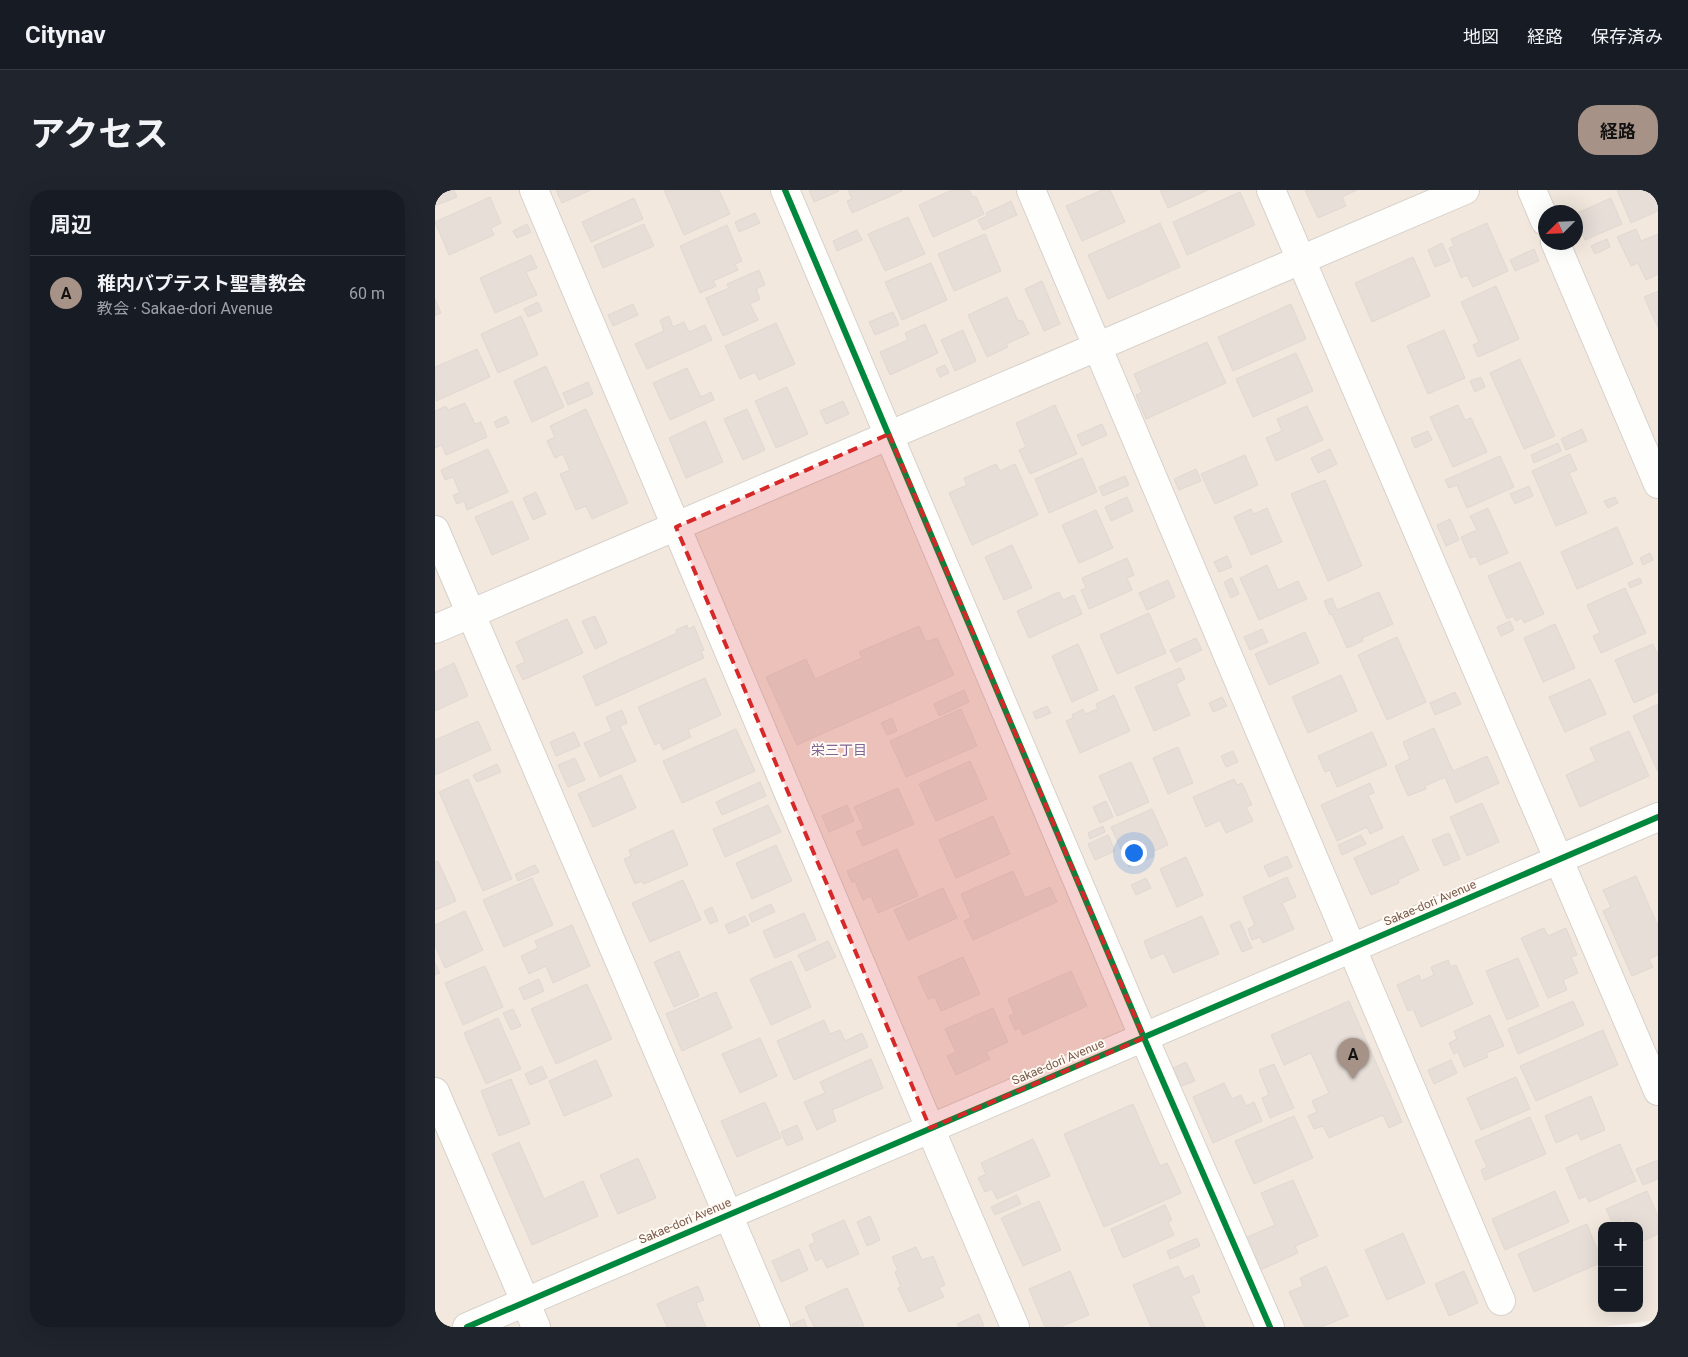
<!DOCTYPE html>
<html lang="ja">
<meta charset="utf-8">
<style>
body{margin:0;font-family:Roboto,"Noto Sans JP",sans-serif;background:#20242c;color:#f1f3f6}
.controls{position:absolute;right:15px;bottom:15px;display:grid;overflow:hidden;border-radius:10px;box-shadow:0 5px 20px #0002}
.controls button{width:45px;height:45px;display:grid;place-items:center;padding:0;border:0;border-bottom:1px solid #363941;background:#171b24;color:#f1f3f6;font:25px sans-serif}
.compass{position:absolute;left:1103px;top:15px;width:45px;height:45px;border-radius:50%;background:#171b24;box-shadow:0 5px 20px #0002;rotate:246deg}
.you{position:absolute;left:698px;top:662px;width:18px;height:18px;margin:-12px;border:4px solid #fff;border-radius:50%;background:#1a73e8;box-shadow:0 0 0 8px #1a73e833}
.badge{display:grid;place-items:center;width:32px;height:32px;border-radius:50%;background:#a69286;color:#111;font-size:16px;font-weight:700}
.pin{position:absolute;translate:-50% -41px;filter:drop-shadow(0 1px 2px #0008)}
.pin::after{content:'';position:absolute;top:26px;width:18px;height:15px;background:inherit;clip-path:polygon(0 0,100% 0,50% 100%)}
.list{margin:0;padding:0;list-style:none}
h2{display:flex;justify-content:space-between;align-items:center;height:65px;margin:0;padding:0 20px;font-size:21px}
h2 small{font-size:16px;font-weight:400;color:#9ea1a6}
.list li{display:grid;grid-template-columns:32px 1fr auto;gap:15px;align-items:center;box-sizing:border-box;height:75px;padding:0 20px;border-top:1px solid #363941}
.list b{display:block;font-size:19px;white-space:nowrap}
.list p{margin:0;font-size:16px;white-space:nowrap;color:#9ea1a6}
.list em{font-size:16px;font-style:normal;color:#9ea1a6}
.map{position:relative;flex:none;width:1223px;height:1137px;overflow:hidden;border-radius:20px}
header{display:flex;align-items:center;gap:30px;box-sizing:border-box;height:70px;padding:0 25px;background:#171b24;border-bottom:1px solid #363941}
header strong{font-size:24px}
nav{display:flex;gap:28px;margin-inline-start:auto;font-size:18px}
.intro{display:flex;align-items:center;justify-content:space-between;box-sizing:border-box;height:120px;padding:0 30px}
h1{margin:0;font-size:35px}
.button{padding:12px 22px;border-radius:20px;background:#a69286;color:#111;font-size:18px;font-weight:700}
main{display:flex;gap:30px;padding:0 30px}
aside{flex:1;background:#171b24;border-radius:20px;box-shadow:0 5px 20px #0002}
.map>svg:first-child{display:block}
.residential{fill:#f2e8de;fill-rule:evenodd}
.building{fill:#e6ded7;stroke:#e2d8d2}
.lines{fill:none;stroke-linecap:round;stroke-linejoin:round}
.minor-casing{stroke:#d7d1cb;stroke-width:30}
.minor{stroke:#fefefd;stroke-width:28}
.cycleway-casing{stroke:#fffaf3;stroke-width:9}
.cycleway{stroke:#00873e;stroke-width:6}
.marked{fill:#d62828;fill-opacity:0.2;stroke:#d62828;stroke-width:4;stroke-dasharray:10 6;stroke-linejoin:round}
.labels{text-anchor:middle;stroke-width:4;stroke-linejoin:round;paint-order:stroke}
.street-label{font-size:12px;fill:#7a5c4d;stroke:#fffaf3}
.neighbourhood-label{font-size:14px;fill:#846695;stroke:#fffaf3}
</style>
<header>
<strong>Citynav</strong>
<nav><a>地図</a><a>経路</a><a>保存済み</a></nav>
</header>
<div class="intro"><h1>アクセス</h1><a class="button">経路</a></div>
<main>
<aside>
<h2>周辺<small></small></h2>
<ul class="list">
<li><span class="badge">A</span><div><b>稚内バプテスト聖書教会</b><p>教会 · Sakae-dori Avenue</p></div><em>60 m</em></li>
</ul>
</aside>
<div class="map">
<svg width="1223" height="1137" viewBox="0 0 1223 1137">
<rect width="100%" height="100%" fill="#f9f5f0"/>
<path class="residential" d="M0,0H1223V1130L1168,1137H0ZM1110,22H1140V52H1110ZM1167,1036H1204V1118H1167Z"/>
<g class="building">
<path d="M0,0H19L22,7L0,16Z"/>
<path d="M121,0H156L127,13Z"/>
<path d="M229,0H284L295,24L249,45Z"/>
<path d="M374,0H403L404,1L379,12Z"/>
<path d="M413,0H467V1L417,23L412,11L417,9Z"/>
<path d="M517,0H534L538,7L541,6L549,24L498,47L484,15Z"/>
<path d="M667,0H675L690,32L647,51L631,16Z"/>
<path d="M725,0H773L733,18Z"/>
<path d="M870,0H922L907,7L911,16L883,28Z"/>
<path d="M1182,0H1223V21L1196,33Z"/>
<path d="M805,2L820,35L752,65L738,32Z"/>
<path d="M55,7L66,33L56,38L59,45L14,65L0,32Z"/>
<path d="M199,8L208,29L156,52L147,32Z"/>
<path d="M1176,8L1187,34L1150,50L1140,30V24Z"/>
<path d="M576,11L582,25L548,40L543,30L552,26L551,23Z"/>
<path d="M320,23L325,33L304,42L300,32Z"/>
<path d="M473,27L490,64L450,81L433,44Z"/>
<path d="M725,33L745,77L673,109L653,65Z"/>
<path d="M1052,33L1073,81L1038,97L1032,85L1026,88L1014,58L1019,56L1016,49Z"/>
<path d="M92,34L96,42L82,48L78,41Z"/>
<path d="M209,34L219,56L168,78L159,56Z"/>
<path d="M292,35L307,71L300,74L303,80L278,91L281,96L265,103L245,56Z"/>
<path d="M1201,39L1206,51L1223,44V84L1211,90L1203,73L1196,76L1182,47Z"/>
<path d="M422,40L427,50L402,61L398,51Z"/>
<path d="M550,44L566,81L519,101L503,64Z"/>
<path d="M1172,49L1175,57L1160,64L1156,56Z"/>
<path d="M1007,53L1015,71L1000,77L993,60Z"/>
<path d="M1099,59L1104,71L1080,81L1075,70Z"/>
<path d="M96,65L102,78L91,82L102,105L60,123L45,88Z"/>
<path d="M978,67L995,106L937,132L920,93Z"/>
<path d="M496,73L512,110L467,130L450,92Z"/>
<path d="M324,80L330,95L321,99L325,109L315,114L323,130L288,146L271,108L294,98L292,94Z"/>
<path d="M607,91L625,134L609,141L590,99Z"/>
<path d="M1061,96L1084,149L1043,167L1038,155L1044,152L1026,112Z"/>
<path d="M1223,101V138L1209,107Z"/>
<path d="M572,107L583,131L587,130L594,144L571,154L573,157L552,167L533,125Z"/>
<path d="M0,109L6,123L0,126Z"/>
<path d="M103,112L107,121L93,127L89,119Z"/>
<path d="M198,114L203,125L178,136L173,125Z"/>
<path d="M856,114L871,149L798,181L783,147Z"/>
<path d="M458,122L464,135L440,145L434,132Z"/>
<path d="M86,126L103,165L63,183L46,144Z"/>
<path d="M234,126L238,137L249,132L254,142L270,135L277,150L212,179L200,154L229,141L225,130Z"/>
<path d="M341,133L360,174L324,190L320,182L305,189L290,156Z"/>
<path d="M490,134L503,163L455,185L445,162L473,150L470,143Z"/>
<path d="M528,140L541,171L520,181L506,150Z"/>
<path d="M1009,140L1030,188L993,204L972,156Z"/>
<path d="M772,152L791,193L711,229L701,205L707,202L699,184Z"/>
<path d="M42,159L55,187L1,211L0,177Z"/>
<path d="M861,163L878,201L818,227L801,189Z"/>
<path d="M1085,169L1120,246L1089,259L1055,183Z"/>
<path d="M510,175L514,183L505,187L501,179Z"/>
<path d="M111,176L129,217L97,232L79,191Z"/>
<path d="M252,178L266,207L276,202L279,210L235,230L218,193Z"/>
<path d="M1046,187L1050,197L1040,202L1035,191Z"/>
<path d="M153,192L158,204L133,215L128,203Z"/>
<path d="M352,197L373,244L341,258L320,211Z"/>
<path d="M408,211L414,224L391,234L385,221Z"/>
<path d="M30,213L40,234L46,232L52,247L11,265L7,255L0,258V221L11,216L13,220Z"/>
<path d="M620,215L642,264L595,284L584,260L591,257L581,233Z"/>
<path d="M1023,215L1030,230L1036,228L1052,262L1018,277L995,227Z"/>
<path d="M872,216L888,250L841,271L831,248L847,241L842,229Z"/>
<path d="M151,219L193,313L157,329L151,316L141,320L125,284L135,280L128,264L120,268L112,251L120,247L115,236Z"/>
<path d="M312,219L330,260L308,270L289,229Z"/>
<path d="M71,226L74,233L62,238L59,232Z"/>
<path d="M270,231L288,272L251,288L234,248Z"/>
<path d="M667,234L672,245L647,256L642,245Z"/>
<path d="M1147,239L1152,251L1131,260L1126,249Z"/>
<path d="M993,241L997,250L980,258L976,248Z"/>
<path d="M1123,253L1126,261L1099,273L1096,265Z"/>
<path d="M53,259L73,302L32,320L29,311L22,314L18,305L25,303L18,287L10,290L6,280Z"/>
<path d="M895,259L902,274L883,283L876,268Z"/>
<path d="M1135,264L1142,280L1134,283L1152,323L1121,336L1097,281Z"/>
<path d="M810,265L823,295L780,314L766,284Z"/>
<path d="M1065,266L1079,297L1032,318L1022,295L1014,298L1010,290Z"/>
<path d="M647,268L662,302L614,323L600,289Z"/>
<path d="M561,274L565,281L580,274L603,325L537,355L514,303L532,295L529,288Z"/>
<path d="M761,279L766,291L744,300L739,289Z"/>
<path d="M690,286L694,295L668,306L664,297Z"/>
<path d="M890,290L927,376L893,391L856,304Z"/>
<path d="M1094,296L1098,306L1080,314L1075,304Z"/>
<path d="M101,302L111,324L98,330L88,308Z"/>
<path d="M692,307L698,321L676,331L670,317Z"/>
<path d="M1180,307L1183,313L1173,318L1169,311Z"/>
<path d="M77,311L94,349L57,365L40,327Z"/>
<path d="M832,318L847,352L816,365L799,327L816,319L819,324Z"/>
<path d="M1053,318L1073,363L1045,375L1041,366L1035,368L1026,347L1042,340L1035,326Z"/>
<path d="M661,320L678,358L644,373L627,335Z"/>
<path d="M1015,329L1024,350L1011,356L1002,335Z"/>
<path d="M1182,337L1198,374L1142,399L1126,362Z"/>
<path d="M577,355L597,398L569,410L550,367Z"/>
<path d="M1215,363L1218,370L1208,375L1205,368Z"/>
<path d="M792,366L797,377L784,382L779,372Z"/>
<path d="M692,368L699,385L692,388L697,400L654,419L646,400L651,398L647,388Z"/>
<path d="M1085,372L1109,424L1089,433L1087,428L1081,431L1078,426L1072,429L1053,386Z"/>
<path d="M832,375L843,400L863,391L872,409L824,430L805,388Z"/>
<path d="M797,388L804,404L796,408L789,392Z"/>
<path d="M1205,388L1207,393L1195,398L1193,393Z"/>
<path d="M733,390L740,407L712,420L704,403Z"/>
<path d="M1190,398L1211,443L1166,463L1158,446L1165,443L1152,415Z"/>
<path d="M624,402L628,410L639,405L647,424L594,448L582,421Z"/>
<path d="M944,402L958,434L927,448L928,451L912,458L897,424L895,425L889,411L897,408L902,420Z"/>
<path d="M714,423L731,463L682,484L665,445Z"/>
<path d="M160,426L172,453L160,459L147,431Z"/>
<path d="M132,429L148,463L88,490L81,476L90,472L81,452Z"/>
<path d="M1075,431L1079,440L1066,446L1062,437Z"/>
<path d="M1120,434L1140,478L1108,492L1089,448Z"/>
<path d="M252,435L253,439L259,436L269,460L266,461L269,468L161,516L148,486L242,443L241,440Z"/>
<path d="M484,436L491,452L502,448L519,485L362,555L331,487L371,469L380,489L427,468L424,462Z"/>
<path d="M827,439L833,452L815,460L809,447Z"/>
<path d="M870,442L884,473L834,495L820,464Z"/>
<path d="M962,447L991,512L952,530L923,465Z"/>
<path d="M761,448L767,460L741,472L735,460Z"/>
<path d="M643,454L663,500L637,512L617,466Z"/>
<path d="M1218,454L1223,465V502L1199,513L1180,470Z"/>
<path d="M19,473L33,506L0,521V482Z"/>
<path d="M745,478L750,489L741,494L755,525L719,541L700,497Z"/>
<path d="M906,485L922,521L873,543L857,507Z"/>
<path d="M270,488L286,525L253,540L256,547L228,560L225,552L220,555L203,517Z"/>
<path d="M1155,489L1171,524L1130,542L1114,507Z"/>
<path d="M529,500L534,512L504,526L499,514Z"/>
<path d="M1020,502L1026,514L1000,525L995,513Z"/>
<path d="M679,505L695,541L645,563L631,531L638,528L637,525L648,519L650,524L663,519L661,514Z"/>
<path d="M787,507L792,516L778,522L774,513Z"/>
<path d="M1223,514V582L1198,526Z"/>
<path d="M612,516L616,523L601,529L598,522Z"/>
<path d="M526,519L542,556L471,587L455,551Z"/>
<path d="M187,520L192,533L185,536L201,571L165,587L149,553L177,541L171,527Z"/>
<path d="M457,528L462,541L452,545L446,533Z"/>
<path d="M43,531L56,560L0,585V550Z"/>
<path d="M999,538L1018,581L1052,566L1064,593L1021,613L1010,587L990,596L991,599L973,606L960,576L975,569L968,552Z"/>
<path d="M301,539L320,581L247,613L228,571Z"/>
<path d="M1194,541L1214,586L1145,617L1131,585L1161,571L1155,558Z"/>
<path d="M139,542L145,556L121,566L115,552Z"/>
<path d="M937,542L952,575L902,597L895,580L890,582L883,566Z"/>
<path d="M743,557L758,593L733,604L718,568Z"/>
<path d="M798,561L803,572L791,577L786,566Z"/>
<path d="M140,568L150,590L133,597L123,575Z"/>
<path d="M535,571L552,609L501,631L484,594Z"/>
<path d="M696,572L714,612L682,626L664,586Z"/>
<path d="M62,574L66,582L42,592L38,585Z"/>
<path d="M186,585L201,618L158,637L143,604Z"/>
<path d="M33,589L77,689L48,701L4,602Z"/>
<path d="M799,589L802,595L807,593L817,615L811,617L818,631L791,643L785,630L771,637L758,607Z"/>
<path d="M325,592L331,606L287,625L281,612Z"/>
<path d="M935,593L939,603L933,605L948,638L935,644L932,637L902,651L886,615Z"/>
<path d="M463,598L479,634L428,656L421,642L429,639L419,617Z"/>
<path d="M671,611L678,627L665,633L658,617Z"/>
<path d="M1047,613L1064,652L1032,666L1015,627Z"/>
<path d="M333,615L346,642L290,667L278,639Z"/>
<path d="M412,615L419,631L394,642L387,626Z"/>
<path d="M717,619L733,655L717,662L719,666L694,677L676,637Z"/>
<path d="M558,626L575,664L521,688L504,650Z"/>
<path d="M668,636L670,642L655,649L653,643Z"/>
<path d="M238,640L253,675L209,694L207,691L200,694L189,669L196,666L194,660Z"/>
<path d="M1014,643L1025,669L1009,676L997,650Z"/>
<path d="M673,645L680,661L660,670L653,654Z"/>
<path d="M926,645L931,654L907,665L903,655Z"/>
<path d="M968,646L984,680L963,690L964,693L936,705L919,668Z"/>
<path d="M341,655L357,691L317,709L301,673Z"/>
<path d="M462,659L483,706L443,723L436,706L428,710L420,691L417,693L412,681Z"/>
<path d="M852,666L857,677L834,687L829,676Z"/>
<path d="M751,667L768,705L742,717L725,679Z"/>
<path d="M3,671L21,711L0,720V672Z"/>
<path d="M100,675L104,682L83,691L80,684Z"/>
<path d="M578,681L590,708L615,697L622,712L538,750L529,731L536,728L526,704Z"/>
<path d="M1201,686L1223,736V765L1214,769L1218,777L1197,786L1168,721L1176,717L1168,700Z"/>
<path d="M852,687L861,707L847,713L859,739L828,753L825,747L817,750L813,739L820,735L808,707Z"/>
<path d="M97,688L118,735L69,757L48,710Z"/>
<path d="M711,688L716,698L701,705L696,695Z"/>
<path d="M248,690L266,730L215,752L197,713Z"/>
<path d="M508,698L522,728L473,750L459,720Z"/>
<path d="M336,714L340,722L317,732L314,724Z"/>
<path d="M277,717L283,731L275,734L269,721Z"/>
<path d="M30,721L48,760L10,778L0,755V735Z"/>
<path d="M369,723L381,750L340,768L328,741Z"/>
<path d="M310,726L314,735L294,744L290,735Z"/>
<path d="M767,726L784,764L738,783L729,763L716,769L709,751Z"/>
<path d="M805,731L817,758L807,762L795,735Z"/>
<path d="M137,735L155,776L118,793L111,776L94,784L86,766L103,758L100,751Z"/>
<path d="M1109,738L1113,746L1131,738L1142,765L1136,767L1143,783L1128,790L1132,800L1113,808L1086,748Z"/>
<path d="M393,751L401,767L371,781L363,765Z"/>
<path d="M244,761L264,806L239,817L219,772Z"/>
<path d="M528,767L545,804L506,821L500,807L493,809L483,787Z"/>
<path d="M1083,768L1104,816L1072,830L1051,781Z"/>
<path d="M1013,770L1016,777L1021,775L1038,814L986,837L978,819L973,821L962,795L984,785L986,791L999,785L996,777Z"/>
<path d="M356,771L376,817L336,835L315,789Z"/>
<path d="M0,773L5,783L0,785Z"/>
<path d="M50,776L68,817L28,835L10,793Z"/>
<path d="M636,781L652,816L588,845L585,838L580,840L574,826L579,824L573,809Z"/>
<path d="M104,789L109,801L89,810L84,798Z"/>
<path d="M152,794L177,849L121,874L96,819Z"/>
<path d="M281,802L297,838L247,861L231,824Z"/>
<path d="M914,811L967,932L954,938L948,925L894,948L888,936L879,939L873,926L882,922L877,911L894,903L876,863L849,875L836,845Z"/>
<path d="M1138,811L1149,835L1083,864L1073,839Z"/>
<path d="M558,818L573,852L551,862L555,869L521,885L512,866L521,862L510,839Z"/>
<path d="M78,819L86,836L76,840L68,823Z"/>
<path d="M1055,825L1069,856L1051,863L1053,867L1029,877L1023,862L1019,864L1014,853L1022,849L1019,841Z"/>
<path d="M63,828L86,879L51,894L29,843Z"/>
<path d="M389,830L395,844L405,840L410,851L427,843L433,857L359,890L342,851Z"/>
<path d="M1168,840L1183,875L1101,911L1085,876Z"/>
<path d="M325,848L342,886L305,903L287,864Z"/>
<path d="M436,869L448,898L397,920L401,931L382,940L369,912L390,903L385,892Z"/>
<path d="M161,870L177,906L129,926L114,891Z"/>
<path d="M1016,870L1022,883L999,894L993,880Z"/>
<path d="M751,872L760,891L747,896L738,878Z"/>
<path d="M839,874L859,918L835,928L827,908L834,905L824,880Z"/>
<path d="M107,876L112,888L95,895L90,884Z"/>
<path d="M1081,887L1095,919L1046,940L1032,908Z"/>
<path d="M76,889L95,934L64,946L46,901Z"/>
<path d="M789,893L797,909L806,905L811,916L819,912L827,931L778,953L758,907Z"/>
<path d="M1156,906L1170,940L1146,950L1143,943L1121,953L1110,926Z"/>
<path d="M330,912L346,948L302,967L286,931Z"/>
<path d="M698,914L725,976L732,973L746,1003L669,1037L629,944Z"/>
<path d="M859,926L878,968L819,994L800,951Z"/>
<path d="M1095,927L1111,964L1050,990L1046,980L1052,977L1040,951Z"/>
<path d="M362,935L368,949L352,956L346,942Z"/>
<path d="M598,949L615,986L562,1009L557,999L550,1002L543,988L551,984L546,973Z"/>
<path d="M84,952L109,1009L148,991L163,1026L97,1055L57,964Z"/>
<path d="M1185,954L1201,991L1154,1012L1151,1006L1144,1009L1131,978Z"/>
<path d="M203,968L221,1008L183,1024L165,985Z"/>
<path d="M1223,970V989L1208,995L1201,979Z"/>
<path d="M858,990L883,1046L860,1056L863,1063L825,1080L810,1048L840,1035L826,1003Z"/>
<path d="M1120,1001L1134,1032L1070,1060L1057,1029Z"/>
<path d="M1212,1001L1223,1026V1044L1204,1053V1036H1192L1189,1029L1178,1034L1171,1019Z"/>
<path d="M582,1005L586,1014L560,1025L556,1017Z"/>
<path d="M604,1011L626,1060L588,1076L566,1028Z"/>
<path d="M730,1015L737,1030L733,1032L739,1045L688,1068L676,1039Z"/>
<path d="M435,1026L445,1050L432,1056L422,1032Z"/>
<path d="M409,1030L424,1064L392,1078L387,1068L381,1071L374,1055L380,1052L377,1044Z"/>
<path d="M1152,1034L1167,1072L1099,1102L1083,1064Z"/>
<path d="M968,1043L990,1093L952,1110L930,1060Z"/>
<path d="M762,1048L765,1056L735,1069L732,1061Z"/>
<path d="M481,1057L487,1070L498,1066L510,1095L504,1098L509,1107L474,1122L463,1098L466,1097L460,1082L463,1081L457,1067Z"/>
<path d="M364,1059L373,1080L346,1092L337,1071Z"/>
<path d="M743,1076L749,1089L758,1085L765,1102L756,1106L770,1137H716L698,1095Z"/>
<path d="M891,1076L913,1126L886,1137H870L854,1102L868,1096L865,1088Z"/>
<path d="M635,1081L654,1125L625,1137H610L594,1099Z"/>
<path d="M1029,1081L1043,1113L1014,1126L1000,1094Z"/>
<path d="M263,1096L269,1110L261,1113L271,1137H232L222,1114Z"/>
<path d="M412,1098L429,1136L379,1137L370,1117Z"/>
<path d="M544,1124L549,1136L524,1137L522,1134Z"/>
<path d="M369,1129L372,1137H358L357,1134Z"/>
</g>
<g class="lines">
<defs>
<g id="minor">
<path d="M99,0L495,938L580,1137"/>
<path d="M350,0L709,848L835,1137"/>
<path d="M596,0L1066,1111"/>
<path d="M836,0L1223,901"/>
<path d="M1097,0L1110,31"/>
<path d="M1120,52L1223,294"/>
<path d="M0,340L341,1137"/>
<path d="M0,439L1030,0"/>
<path d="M0,902L101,1137"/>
<path d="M32,1137L1223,627"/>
</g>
</defs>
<use href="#minor" class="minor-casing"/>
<use href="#minor" class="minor"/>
<defs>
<g id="cycleway">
<path d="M350,0L709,848L835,1137"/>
<path d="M32,1137L1223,627"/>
</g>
</defs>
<use href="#cycleway" class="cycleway-casing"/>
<use href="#cycleway" class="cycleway"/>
</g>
<path class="marked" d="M454,244L709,848L495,938L241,337Z"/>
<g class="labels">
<g class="street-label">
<text transform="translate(995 713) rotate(-23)" y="4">Sakae-dori Avenue</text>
<text transform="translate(623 872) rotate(-23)" y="4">Sakae-dori Avenue</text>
<text transform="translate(250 1031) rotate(-23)" y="4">Sakae-dori Avenue</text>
</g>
<g class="neighbourhood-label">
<text x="404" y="565">栄三丁目</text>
</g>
</g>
</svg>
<div class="controls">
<button>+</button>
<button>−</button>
</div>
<svg class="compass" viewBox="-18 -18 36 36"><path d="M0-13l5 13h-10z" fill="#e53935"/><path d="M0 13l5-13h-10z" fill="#9ea1a6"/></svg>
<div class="you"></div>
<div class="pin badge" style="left:918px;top:889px">A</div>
</div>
</main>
